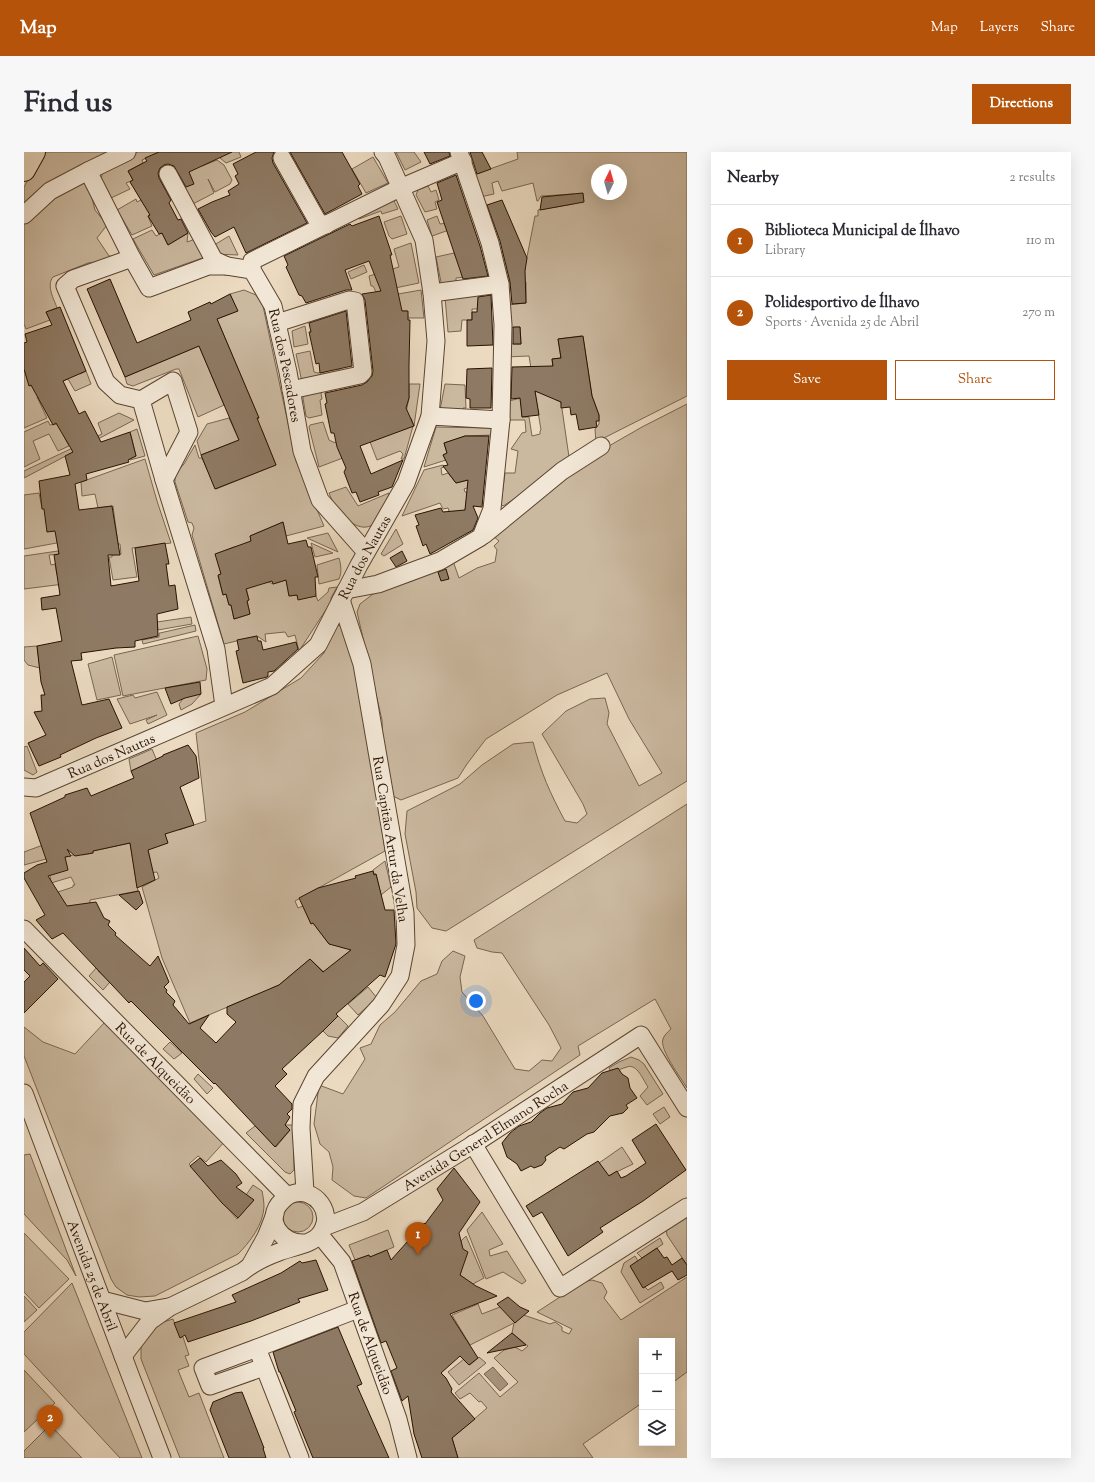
<!DOCTYPE html>
<meta charset="utf-8">
<style>
body{margin:0;font-family:"Sorts Mill Goudy",serif;background:#f7f7f7;color:#2b2b33}
.controls{position:absolute;right:12px;bottom:12px;display:grid;overflow:hidden;border-radius:0px;box-shadow:0 4px 16px #0002}
.controls button{width:36px;height:36px;display:grid;place-items:center;padding:0;border:0;border-bottom:1px solid #e1e1e2;background:#fff;color:#2b2b33;font:20px sans-serif}
.compass{position:absolute;left:567px;top:12px;width:36px;height:36px;border-radius:50%;background:#fff;box-shadow:0 4px 16px #0002;rotate:5deg}
.you{position:absolute;left:452px;top:849px;width:14px;height:14px;margin:-10px;border:3px solid #fff;border-radius:50%;background:#1a73e8;box-shadow:0 0 0 6px #1a73e833}
.badge{display:grid;place-items:center;width:26px;height:26px;border-radius:50%;background:#b45309;color:#fff;font-size:13px;font-weight:700}
.pin{position:absolute;translate:-50% -33px;filter:drop-shadow(0 1px 2px #0008)}
.pin::after{content:'';position:absolute;top:21px;width:14px;height:12px;background:inherit;clip-path:polygon(0 0,100% 0,50% 100%)}
.list{margin:0;padding:0;list-style:none}
h2{display:flex;justify-content:space-between;align-items:center;height:52px;margin:0;padding:0 16px;font-size:17px}
h2 small{font-size:13px;font-weight:400;color:#7c7c81}
.list li{display:grid;grid-template-columns:26px 1fr auto;gap:12px;align-items:center;box-sizing:border-box;height:72px;padding:0 16px;border-top:1px solid #e1e1e2}
.list b{display:block;font-size:15px;white-space:nowrap}
.list p{margin:0;font-size:13px;white-space:nowrap;color:#7c7c81}
.list em{font-size:13px;font-style:normal;color:#7c7c81}
.actions{display:flex;gap:8px;padding:12px 16px}
.actions a{flex:1;padding:9px 0;border:1px solid #b45309;border-radius:0px;text-align:center;font-size:14px;color:#b45309}
.actions .main{background:#b45309;color:#fff}
.icon{flex:none;width:22px;height:22px;fill:none;stroke:currentColor;stroke-width:2;stroke-linecap:round;stroke-linejoin:round}
.map{position:relative;flex:none;width:663px;height:1306px;overflow:hidden;border-radius:0px}
header{display:flex;align-items:center;gap:24px;box-sizing:border-box;height:56px;padding:0 20px;background:#b45309;color:#fff}
header strong{font-size:19px}
nav{display:flex;gap:22px;margin-inline-start:auto;font-size:14px}
.intro{display:flex;align-items:center;justify-content:space-between;box-sizing:border-box;height:96px;padding:0 24px}
h1{margin:0;font-size:28px}
.button{padding:10px 18px;border-radius:0px;background:#b45309;color:#fff;font-size:14px;font-weight:700}
main{display:flex;gap:24px;padding:0 24px}
aside{flex:1;background:#fff;border-radius:0px;box-shadow:0 4px 16px #0002}
.map>svg:first-child{display:block}
.green{fill:#cab89f;stroke:#7a6550;fill-rule:evenodd}
.water{fill:#a9967f;stroke:#76614c}
.building{fill:#8e7a64;stroke:#2a1200}
.lines{fill:none;stroke-linecap:round;stroke-linejoin:round}
.minor-casing{stroke:#5a4430;stroke-width:19}
.major-casing{stroke:#2a1200;stroke-width:24}
.minor{stroke:#f2e7d6;stroke-width:17}
.major{stroke:#ebdac0;stroke-width:22}
.labels{text-anchor:middle;stroke-width:4;stroke-linejoin:round;paint-order:stroke}
.street-label{font-size:14px;fill:#2a1200;stroke:#f2e7d6}
</style>
<header>
<strong>Map</strong>
<nav><a>Map</a><a>Layers</a><a>Share</a></nav>
</header>
<div class="intro"><h1>Find us</h1><a class="button">Directions</a></div>
<main>
<div class="map">
<svg width="663" height="1306" viewBox="0 0 663 1306">
<rect width="100%" height="100%" fill="#ebdac0"/>
<filter id="stains"><feTurbulence type="fractalNoise" baseFrequency=".005" numOctaves="4"/><feColorMatrix values="0 0 0 0 .2 0 0 0 0 .09 0 0 0 0 .02 0 0 0 .5 -.17"/></filter>
<radialGradient id="worn" r=".72"><stop offset=".6" stop-color="#630" stop-opacity="0"/><stop offset="1" stop-color="#630" stop-opacity=".3"/></radialGradient>
<g class="green">
<path d="M19,0H84L62,23L71,58L83,73L73,86L85,104L108,106L64,111L29,125C22,134 30,147 33,156L22,160L26,168L2,177L0,172V35Z"/>
<path d="M114,0H135L118,8L119,11L104,19L109,28L102,31L106,37L87,46C84,43 79,37 78,33C72,13 101,6 114,0Z"/>
<path d="M172,0L178,14L193,8L200,13L208,28L206,32L191,40L184,27L190,41L165,54L147,21L154,18Z"/>
<path d="M203,0H215L217,5L202,11L196,6Z"/>
<path d="M372,0H390L397,10L381,18Z"/>
<path d="M493,0H663V244L572,290L571,277L575,272V263L568,244L559,185L557,184L534,187L537,206L528,207L532,248L537,250L545,305L507,336L479,354L477,352L481,321H491L494,299L487,297L498,281L502,280L501,268H481V250L497,246L498,265H505L508,284L516,282V279L517,278L505,204L481,205L485,192H497L496,175L485,176L483,153L502,151V130L481,132L472,101L481,100L502,110L511,64H514V58L549,52V42L517,44L514,49H513L509,31L478,39L474,29L468,31L470,42L456,45L449,23L494,7ZM573,18H597V42H573Z"/>
<path d="M349,5L364,31L342,41L328,17Z"/>
<path d="M404,34L407,40L412,38L415,48L411,50L413,57L401,60L392,43L394,38Z"/>
<path d="M112,47L113,50L119,47L127,63L124,64L128,74L108,83L93,58Z"/>
<path d="M369,47L374,57L358,62L357,59L335,67L333,63Z"/>
<path d="M377,64L383,82L368,87L365,84L360,70Z"/>
<path d="M413,64L416,72L423,71L425,78L408,84L403,68Z"/>
<path d="M128,78L132,84L138,81L144,93L164,81L163,90L174,86L184,104L130,123L109,87Z"/>
<path d="M205,84L214,103L191,102L187,95Z"/>
<path d="M387,91L395,131L352,140L349,134H347L345,124L375,115L370,97Z"/>
<path d="M430,101L441,125L432,126V133L418,135L412,105Z"/>
<path d="M340,113L343,120L327,127L324,120Z"/>
<path d="M220,138L232,143L239,154L272,309L300,374L262,384L259,370L226,384L229,399L210,395L192,402L197,422L194,424L199,443L202,442L205,453H207L210,467L226,462L223,449L225,448L222,435L245,430L249,432L262,428L265,444L273,443L274,447L292,444L294,449L304,440L305,436L313,435L307,446V450L275,499L271,483L264,485L261,480L241,482L242,490L233,484L200,492L168,383L170,376L168,371L164,370L151,330V322L160,312L171,293L175,306H178L192,337L252,313L238,278L220,272L235,266L193,167L213,159L206,142Z"/>
<path d="M397,138L400,166H384L383,159H362L374,142Z"/>
<path d="M455,143L454,157H448V168H438L437,179L424,180L421,145Z"/>
<path d="M281,174L284,192L270,195L268,179Z"/>
<path d="M175,194L200,253L198,254L174,265L155,217H152L109,234L103,232L101,225Z"/>
<path d="M286,199L290,220L294,221L315,216L316,221L278,230L272,202Z"/>
<path d="M48,203L56,222L62,219L67,232L51,239L44,227L16,238L18,242L13,245L23,266L0,276V217L6,234L34,224Z"/>
<path d="M385,232H396L390,274L387,266L372,270L382,260L385,246Z"/>
<path d="M421,232L441,233L442,256H439V258L415,263Z"/>
<path d="M296,234L298,247L296,248L298,263L285,266L282,264L278,240Z"/>
<path d="M663,252V629L422,779L408,776L393,756L392,740L381,682L383,659L436,632L458,613L489,592L509,590C517,621 526,641 541,669L553,671L563,662L559,652L518,582L542,559L566,547L581,546L585,561L583,572L615,634L638,621L605,567L583,521L533,543L462,587L443,612L434,626L377,648L365,642L360,613L358,568L333,460L336,452L349,442L388,429L429,409L435,426L453,416L471,410L473,398L470,394L475,389L469,384L564,306L618,275Z"/>
<path d="M95,261L110,268L0,326V319L78,282L74,271Z"/>
<path d="M205,266L215,288L177,303L173,289L183,272Z"/>
<path d="M24,269L26,273L34,272L45,294L34,299L25,282L9,289L16,307L0,315V280Z"/>
<path d="M299,270L305,288L309,290L314,291L332,301L295,315L285,275L286,273Z"/>
<path d="M389,274L380,307H377L379,302L376,299L353,308L346,290Z"/>
<path d="M412,275L468,276L469,283L441,284L420,291L423,301L419,303L422,308L400,315Z"/>
<path d="M113,277L121,304L106,308L105,307L112,304L106,280Z"/>
<path d="M121,307L133,349L147,391L108,396L113,425L89,428L85,405H88V403L97,402L96,392H94L89,354L74,356L71,342L58,344L57,330Z"/>
<path d="M419,313L420,315L417,316L418,323L424,321L432,331L444,328L452,333L440,337L441,340L445,341L441,358L428,368L424,356L419,357L416,351L378,364L400,318Z"/>
<path d="M322,335L334,354L365,341C361,362 349,387 325,369C316,361 309,352 305,341Z"/>
<path d="M15,341L18,356H21L36,378L38,390L0,397V343Z"/>
<path d="M372,377L379,392L360,404L357,402Z"/>
<path d="M304,381L314,400L283,386Z"/>
<path d="M287,391L309,401L291,405Z"/>
<path d="M34,399L35,402L25,403L27,413L31,412L33,423H37L40,432L0,437V404Z"/>
<path d="M315,406C317,413 318,420 315,427L295,432L293,413Z"/>
<path d="M167,465L168,472L134,478L133,470Z"/>
<path d="M171,473L172,479L119,492L118,488L135,485V481H136Z"/>
<path d="M312,473L318,474L323,486L343,571L361,699L271,749L274,756L279,754L287,772L289,771L305,792L333,793L300,820L286,807L255,833L246,837L256,863L234,842L166,871L138,806L118,735L135,726L133,720L125,721L122,709L126,707L124,698L135,667L148,658L155,678L182,669L172,581L221,560L277,526L300,501L307,480Z"/>
<path d="M174,484L183,517L182,528L99,544L90,503Z"/>
<path d="M13,494L16,516L4,513L0,508V495Z"/>
<path d="M88,505L97,543L73,548L64,512Z"/>
<path d="M133,540L143,563L124,572L122,568L133,563L106,572L93,547L109,543L111,546Z"/>
<path d="M177,542L168,552L157,558L155,552L161,544Z"/>
<path d="M3,594L13,620L9,623L0,618V595Z"/>
<path d="M128,597L133,609L123,612L107,619L105,607Z"/>
<path d="M663,652V936C657,926 635,897 639,887C640,883 644,880 647,877L631,847L554,894L556,903L342,1046L330,1044L308,1028L309,1015L305,1000L296,992L290,972L295,933L319,942L341,907L336,896L347,892L356,873L371,860L397,829L413,822L418,809L429,799L441,804L436,825L438,840L459,864L491,917L505,919L518,908L528,909L537,896L525,873L478,801L468,800L453,796L450,788Z"/>
<path d="M106,691L114,739L66,748V751L29,759L35,742L34,740L49,735V733H51L47,725L27,731L26,723L41,705L57,701L58,703L69,701V699Z"/>
<path d="M19,693L26,706L0,713V700Z"/>
<path d="M361,709L367,735L357,743L352,722H350L349,718Z"/>
<path d="M73,815H76L74,819L86,830L79,838L65,824Z"/>
<path d="M344,835L353,846L334,863L324,852Z"/>
<path d="M314,864L324,874L314,886L304,884L299,879Z"/>
<path d="M81,870L202,988L182,1010L174,1004L165,1012L213,1067L230,1048L222,1043L229,1033L238,1039C239,1044 240,1050 240,1055C239,1073 226,1090 214,1102L131,1144L115,1145L103,1143L92,1135L87,1127L0,904V875L19,890L51,902Z"/>
<path d="M146,890L158,901L150,907L139,897Z"/>
<path d="M607,905L615,908L620,912L639,942L623,953L616,944L624,935C619,928 613,911 603,915C598,916 593,919 588,921L585,916L595,910Z"/>
<path d="M174,922L189,936L183,942L170,927Z"/>
<path d="M640,955L646,965L636,972L629,962Z"/>
<path d="M261,973H269L270,1018L266,1022L261,1020L222,981L231,974L252,995L266,978Z"/>
<path d="M598,995L609,1012L584,1024L575,1011Z"/>
<path d="M6,1002L52,1124L43,1108L0,1062V1003Z"/>
<circle cx="274" cy="1065" r="15"/>
<path d="M458,1060L479,1092L465,1098L466,1104L483,1099L502,1129L498,1132L479,1120L462,1127L443,1078Z"/>
<path d="M663,1063V1113L643,1083L642,1077Z"/>
<path d="M364,1078L370,1095L346,1105L345,1103L331,1108L325,1093Z"/>
<path d="M0,1081L45,1127L15,1156L0,1140Z"/>
<path d="M442,1084L460,1126L449,1132L436,1123C440,1112 439,1100 437,1089Z"/>
<path d="M636,1086L639,1092L618,1106L613,1101Z"/>
<path d="M611,1104L614,1109L607,1114L619,1136L621,1135L624,1138L637,1130L640,1136L616,1151L597,1120L600,1111Z"/>
<path d="M663,1125V1220L648,1231V1189H618V1251L559,1292L569,1306H434L428,1286L463,1256L457,1249L455,1250L446,1241L436,1247L431,1241L455,1221L476,1245L494,1230L470,1206L480,1198L491,1195L498,1199L504,1194L488,1181L490,1171L446,1193L428,1163L454,1152L458,1162L476,1155L526,1172L531,1170L538,1175V1179L545,1182L548,1177L513,1160L559,1130L568,1128L578,1131L583,1140L580,1146L597,1168Z"/>
<path d="M48,1131L118,1306H96L0,1202V1180Z"/>
<path d="M0,1144L13,1158L0,1170Z"/>
<path d="M149,1167L156,1185H159L165,1203L161,1204L165,1214L154,1218L165,1245L175,1241L200,1306H156L117,1207V1193L128,1177L136,1171Z"/>
<path d="M455,1205L462,1211L435,1233L424,1220L440,1207L446,1213Z"/>
<path d="M0,1218L31,1251L0,1280Z"/>
<path d="M26,1273L58,1306H0V1299Z"/>
</g>
<path class="water" d="M469,1215L484,1232L476,1239L460,1222Z"/>
<g class="building">
<path d="M135,0H208L165,20L170,32L162,35L150,14L144,12L140,13L136,16L134,21L135,26L147,48L145,51L154,68L157,67L164,81L144,93L138,81L135,82L124,64L126,63L106,30L109,28L104,19L123,9L121,6Z"/>
<path d="M232,0H250L248,6L249,11L283,71L222,101L210,75L191,85L187,80L174,57L188,50L206,43L204,39L215,32L211,24L214,22L209,12Z"/>
<path d="M266,0H318L336,32L334,34L338,42L301,62Z"/>
<path d="M400,0H425L426,4L406,12Z"/>
<path d="M446,0H458L467,17L453,22Z"/>
<path d="M432,23L456,94L464,124L439,127L413,50L418,48L413,31Z"/>
<path d="M559,41L560,50L516,58L518,45Z"/>
<path d="M478,48L503,106L501,119L502,151L488,152L486,130L476,89L463,53Z"/>
<path d="M355,64L368,103H366L378,159H384V168H386L385,213V246L382,256L390,274L336,294L347,322L379,308L368,335L354,340L355,343L336,350L332,340L328,341L320,320L322,316L313,295L310,281H307L301,252L303,251L301,241L338,233L343,230L348,224L349,219L341,148L338,142L357,139L345,109L321,118L328,138H322L282,151L278,144L275,143L262,115L264,113L260,104L326,72L328,74Z"/>
<path d="M86,127L113,191L167,168L164,160L186,150L187,152L206,142L214,159L193,167L235,266H233L252,313L191,337L177,303L215,288L175,194L101,225L63,137Z"/>
<path d="M467,143L469,193L443,194V168H448V160H453L454,145Z"/>
<path d="M36,155L62,219L39,229L55,262L61,259L77,290L106,280L112,304L104,308L105,310L62,322L63,328L51,332L55,358L88,354L96,403H84L87,434L115,429L111,396L141,391L145,412H142L145,434L151,433L154,457L133,462L134,484L111,489V495L92,496L57,501L58,508L47,509L58,553L85,547L98,576L72,586L36,603L37,605L15,614L4,591L22,583L10,560L18,559L17,543H21L17,530L13,494L38,489L32,456L18,458L17,446L36,443L30,403L35,402L31,379L23,380L20,357H18L15,329L46,323L41,304L49,300L32,271L29,273L7,233L5,234L0,217V191L3,190L1,182L28,173L22,160Z"/>
<path d="M322,159L328,214L296,221L295,211L292,212L285,180H287L285,171Z"/>
<path d="M489,175H496L497,192H489Z"/>
<path d="M559,184L568,244L575,263V269H572L573,275L555,278L552,262L547,263L546,255L537,256V250L511,239L515,263L498,265L496,246L487,247L488,215L529,214L528,207L537,206L534,187Z"/>
<path d="M468,216L467,256H446V247L442,246L443,217Z"/>
<path d="M441,284H465L458,355L449,354L454,366L449,378L406,402L402,392L399,394L392,374L395,373L391,363L417,356L419,360L441,358L444,328L432,331L419,314L424,313L419,303L423,301L420,291Z"/>
<path d="M259,370L264,392L282,388L284,395H287L294,425H291L292,444L274,448L273,443L265,444L262,428L249,432L248,429L222,437L225,448L223,449L226,462L210,467L207,453H205L202,442L199,443L194,423L197,422L191,402L227,389L226,384Z"/>
<path d="M378,399L383,409L372,415L366,406Z"/>
<path d="M422,417L425,427L417,429L414,420Z"/>
<path d="M233,484L234,489H237L239,498L272,490L274,497L250,519L244,520V524L243,525L219,531L212,499L215,498L213,488Z"/>
<path d="M176,530L177,542L161,546L147,552L141,536Z"/>
<path d="M164,593L172,604L175,626L156,635L170,673L141,682L144,691L124,698L131,728L113,736L106,691L69,699V701L51,704L43,697L47,704L41,705L44,718L24,724L43,754L72,750L80,766L86,769L84,773L92,781L91,783L126,814L134,804L145,830L140,835L143,838L142,840L151,849L149,853L165,872L185,863L176,876L192,891L212,870L203,862V855L255,833L286,807L299,820L327,798L305,792L289,771L287,772L275,746L294,736L332,726L331,724L349,719L350,723L352,722L361,758H370L372,792L361,825L356,823L312,862L314,864L300,878L258,917L263,922L251,934L268,952V957L263,962L266,965L261,973L266,978L251,995L191,931L190,932L107,849L105,851L39,781L28,787L12,768L21,763L0,726V721L13,713L23,710L6,661L41,645V643L63,636L67,644L110,626L107,619L139,604V603Z"/>
<path d="M115,739L119,751L112,758L95,743Z"/>
<path d="M0,796L16,814L19,811L34,827L0,861V830L6,824L0,818Z"/>
<path d="M594,916L598,922L604,926L606,936L613,946L602,953L604,956L599,961L586,964L570,980L563,982L540,997L536,995L521,1005L522,1008L518,1013L510,1016L507,1014L497,1019L493,1012L483,1005L478,991L486,981L495,974L507,970L516,961L523,956L538,952L549,940L564,936L578,921Z"/>
<path d="M632,972L662,1018L619,1049L576,1076L579,1080L544,1104L518,1060L509,1065L502,1054L574,1009L585,1024L593,1019L597,1026L602,1024L622,1011L608,988Z"/>
<path d="M176,1006L184,1014L197,1008L212,1022L218,1031L212,1035L230,1048L214,1066L198,1051L166,1014Z"/>
<path d="M430,1016L456,1050L435,1081L439,1097L444,1100L436,1123L452,1134L473,1144L426,1162L454,1206L445,1213L436,1204L417,1221L422,1226L428,1237L427,1240L451,1267L428,1286L434,1306H398L390,1282L384,1244L378,1249L367,1219L373,1216L362,1189L357,1191L328,1109L345,1103L346,1105L363,1098L367,1108L400,1071L401,1072L419,1048L413,1037Z"/>
<path d="M633,1096L640,1106L643,1105L648,1113L658,1106L663,1113V1123L654,1128L648,1119L619,1136L606,1114Z"/>
<path d="M292,1108L304,1138L274,1147L276,1150L227,1169L164,1190L161,1183L156,1186L150,1171L212,1150L208,1143L257,1121L276,1109L278,1111Z"/>
<path d="M484,1145L496,1155L505,1159L491,1171L473,1152Z"/>
<path d="M314,1175L338,1232L333,1234L365,1306H289L270,1260L272,1259L256,1220H255L249,1200Z"/>
<path d="M488,1181L502,1193L463,1201Z"/>
<path d="M218,1240L240,1296H239L242,1306H205L186,1258L189,1250L211,1241Z"/>
</g>
<g class="lines">
<defs>
<g id="minor">
<path id="s1" d="M103,0L64,19L108,106L125,136L184,114H203L228,118L249,154L264,220L278,299L296,348L342,400"/>
<path d="M258,6L294,70L302,73"/>
<path d="M144,22L190,108L203,114"/>
<path d="M0,63L26,39L64,19"/>
<path d="M108,106L49,127L41,134L82,230L96,243L117,248"/>
<path d="M228,118V109L376,36L439,9"/>
<path d="M408,141L476,132"/>
<path d="M253,171L325,148L331,149L339,220L336,223L267,238"/>
<path d="M149,229L165,280L140,328L117,248Z"/>
<path d="M406,264L477,268"/>
<path d="M140,328L192,497L200,554"/>
<path d="M460,383L538,319L577,294"/>
<path d="M322,438L354,432L416,409L457,385L468,357L477,268L479,173L476,132L466,91L435,0"/>
<path id="s2" d="M0,635L12,636L248,534L294,493L335,413L382,331L406,264L412,189L408,141L400,88L363,5L359,0"/>
<path id="s3" d="M0,777L263,1044"/>
<path id="s4" d="M0,941L108,1228L138,1306"/>
<path d="M449,992L536,1136L663,1055"/>
<path d="M281,1040L277,976L278,952L292,924L357,853L376,824L382,793L381,761L338,512L317,448"/>
<path id="s5" d="M300,1075L339,1060L453,990L617,883L663,956"/>
<path id="s6" d="M296,1083L318,1110L374,1267L384,1306"/>
<path d="M227,1112L242,1085L251,1062"/>
<path d="M78,1148L121,1159L144,1155"/>
<path d="M233,1196L179,1216L186,1234L240,1215"/>
<path d="M99,1204L126,1169L146,1155L218,1120C229,1111 241,1105 255,1100C267,1095 288,1093 296,1082C312,1062 291,1034 268,1042C264,1043 261,1046 258,1049C239,1067 257,1093 281,1091"/>
<path d="M276,1306L233,1196L334,1157"/>
</g>
<path id="major" d="M0,18L10,0"/>
</defs>
<use href="#minor" class="minor-casing"/>
<use href="#major" class="major-casing"/>
<use href="#minor" class="minor"/>
<use href="#major" class="major"/>
</g>
<g class="labels">
<g class="street-label">
<text dy="5" stroke="none"><textPath href="#s1" startOffset="385">Rua dos Pescadores</textPath></text>
<text dy="5" stroke="none"><textPath href="#s2" startOffset="430">Rua dos Nautas</textPath></text>
<text dy="5" stroke="none"><textPath href="#s2" startOffset="94">Rua dos Nautas</textPath></text>
<text transform="translate(367 687) rotate(81)" y="5">Rua Capitão Artur da Velha</text>
<text dy="5" stroke="none"><textPath href="#s3" startOffset="188">Rua de Alqueidão</textPath></text>
<text dy="5" stroke="none"><textPath href="#s5" startOffset="186">Avenida General Elmano Rocha</textPath></text>
<text dy="5" stroke="none"><textPath href="#s4" startOffset="195">Avenida 25 de Abril</textPath></text>
<text dy="5" stroke="none"><textPath href="#s6" startOffset="121">Rua de Alqueidão</textPath></text>
</g>
</g>
<rect width="100%" height="100%" filter="url(#stains)"/>
<rect width="100%" height="100%" fill="url(#worn)"/>
</svg>
<div class="controls">
<button>+</button>
<button>−</button>
<button><svg class="icon" aria-label="layers" viewBox="0 0 24 24"><path d="M12 4l9 5-9 5-9-5zM3 14l9 5 9-5"/></svg></button>
</div>
<svg class="compass" viewBox="-18 -18 36 36"><path d="M0-13l5 13h-10z" fill="#e53935"/><path d="M0 13l5-13h-10z" fill="#7c7c81"/></svg>
<div class="you"></div>
<div class="pin badge" style="left:394px;top:1103px">1</div>
<div class="pin badge" style="left:26px;top:1286px">2</div>
</div>
<aside>
<h2>Nearby<small>2 results</small></h2>
<ul class="list">
<li><span class="badge">1</span><div><b>Biblioteca Municipal de Ílhavo</b><p>Library</p></div><em>110 m</em></li>
<li><span class="badge">2</span><div><b>Polidesportivo de Ílhavo</b><p>Sports · Avenida 25 de Abril</p></div><em>270 m</em></li>
</ul>
<div class="actions"><a class="main">Save</a><a>Share</a></div>
</aside>
</main>
